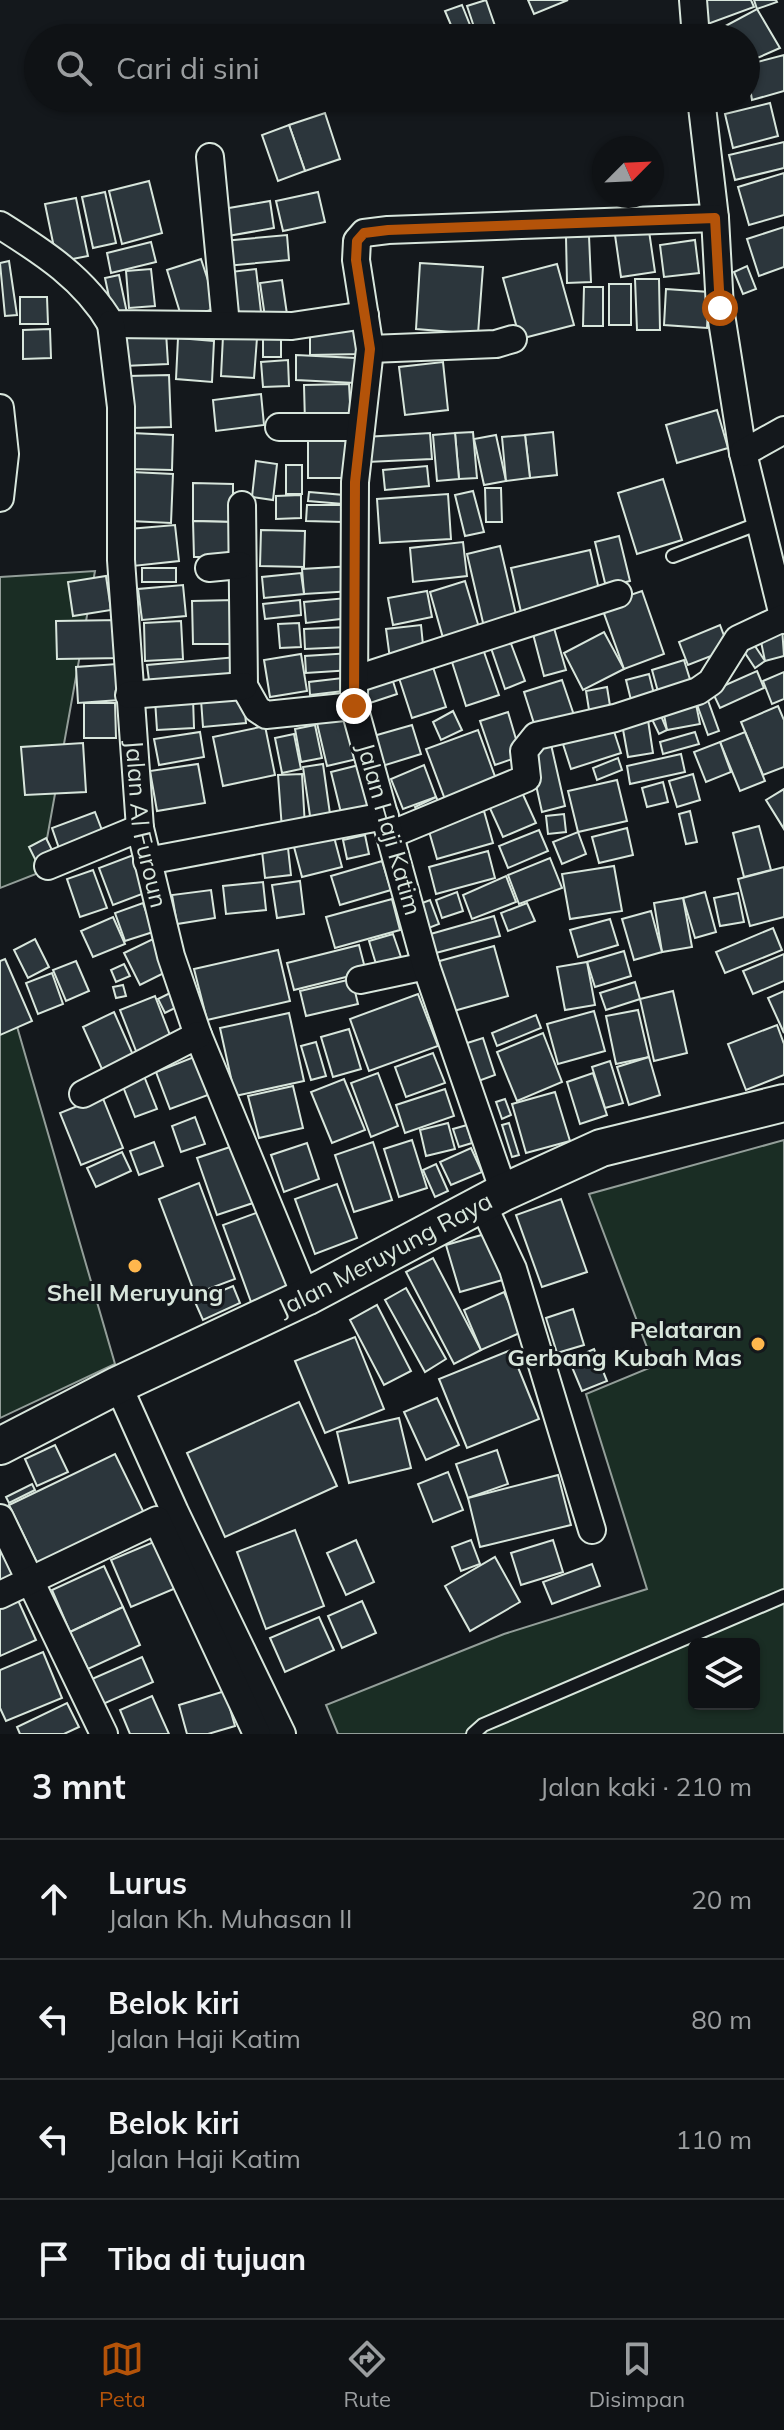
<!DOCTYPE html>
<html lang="id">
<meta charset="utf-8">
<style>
body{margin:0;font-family:Mulish,sans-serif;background:#181b1e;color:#f1f3f6}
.controls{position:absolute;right:24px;bottom:24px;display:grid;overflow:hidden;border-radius:12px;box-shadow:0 2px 6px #0004}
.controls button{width:72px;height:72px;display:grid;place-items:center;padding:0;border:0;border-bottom:2px solid #2f3234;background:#0f1215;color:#f1f3f6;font:40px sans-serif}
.compass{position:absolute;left:592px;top:136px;width:72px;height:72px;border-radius:50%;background:#0f1215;box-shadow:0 2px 6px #0004;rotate:66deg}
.stop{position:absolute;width:24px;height:24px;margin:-18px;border:6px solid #b45309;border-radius:50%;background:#fff}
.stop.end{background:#b45309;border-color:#fff;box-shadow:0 2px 8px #0008}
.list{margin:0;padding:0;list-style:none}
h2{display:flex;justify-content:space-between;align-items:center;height:104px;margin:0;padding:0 32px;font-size:34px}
h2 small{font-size:26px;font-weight:400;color:#9b9ea0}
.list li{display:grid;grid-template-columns:52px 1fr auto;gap:24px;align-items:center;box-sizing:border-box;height:120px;padding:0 32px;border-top:2px solid #2f3234}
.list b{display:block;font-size:30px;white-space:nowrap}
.list p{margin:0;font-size:26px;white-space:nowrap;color:#9b9ea0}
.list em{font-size:26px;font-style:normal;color:#9b9ea0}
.icon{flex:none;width:44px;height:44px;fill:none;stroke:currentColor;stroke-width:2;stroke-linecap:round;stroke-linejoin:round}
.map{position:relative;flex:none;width:784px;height:1734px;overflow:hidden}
.search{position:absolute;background:#0f1215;box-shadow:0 2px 6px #0004;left:24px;right:24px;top:24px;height:88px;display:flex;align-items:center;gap:20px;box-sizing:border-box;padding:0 28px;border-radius:44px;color:#9b9ea0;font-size:30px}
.sheet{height:584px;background:#0f1215}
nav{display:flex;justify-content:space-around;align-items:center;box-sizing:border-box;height:112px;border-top:2px solid #2f3234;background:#0f1215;font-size:22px;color:#9b9ea0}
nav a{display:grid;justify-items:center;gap:4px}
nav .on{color:#b45309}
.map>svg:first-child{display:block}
.green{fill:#1a2d24;stroke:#939e99;stroke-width:2;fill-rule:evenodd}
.building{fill:#2c363c;stroke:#d8e6dc;stroke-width:2}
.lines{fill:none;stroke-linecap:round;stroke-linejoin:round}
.service-casing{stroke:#d8e6dc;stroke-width:16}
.minor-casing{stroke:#d8e6dc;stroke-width:30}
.secondary-casing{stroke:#d8e6dc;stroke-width:40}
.service{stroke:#14181c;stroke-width:12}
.minor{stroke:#14181c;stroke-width:26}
.secondary{stroke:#14181c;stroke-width:36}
.route{stroke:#b45309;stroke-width:10}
.poi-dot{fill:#ffb74d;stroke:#14181c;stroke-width:3}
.labels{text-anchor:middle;stroke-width:6;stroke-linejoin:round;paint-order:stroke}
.street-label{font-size:24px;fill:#d8e6dc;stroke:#14181c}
.poi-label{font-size:24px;font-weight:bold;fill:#d8e6dc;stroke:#14181c}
</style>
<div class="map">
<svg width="784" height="1734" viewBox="0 0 784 1734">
<rect width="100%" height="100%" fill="#14181c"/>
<g class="green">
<path d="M95,571L41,872L0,888V577Z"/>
<path d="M0,968L115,1364L0,1418Z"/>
<path d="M784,1140V1734H338L326,1705L504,1634L647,1589L586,1394L654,1366L589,1194ZM694,1644H754V1704H694Z"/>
</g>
<g class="building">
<path d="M486,0L495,26L476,33L467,6Z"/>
<path d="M528,0H568L534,14Z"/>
<path d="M697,0H751L754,7L705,25Z"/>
<path d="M754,0H776L777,2L757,9Z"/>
<path d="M462,5L472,30L456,37L445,11Z"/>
<path d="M757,9L780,48L746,63V38H703Z"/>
<path d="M784,55V91L752,100L746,65Z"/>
<path d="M770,103L778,136L733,148L725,114Z"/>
<path d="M325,113L340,159L305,171L289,125Z"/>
<path d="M289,125L305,171L278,181L262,135Z"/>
<path d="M784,142V168L735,180L729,155Z"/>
<path d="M784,173V215L749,225L738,187Z"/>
<path d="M149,181L162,233L122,244L109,191Z"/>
<path d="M105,192L116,243L93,248L82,197Z"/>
<path d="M318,192L325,222L283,231L276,201Z"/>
<path d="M76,198L88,256L57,262L45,204Z"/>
<path d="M270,201L274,228L222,237L217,210Z"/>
<path d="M784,227V267L759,276L747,239Z"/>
<path d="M649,231L655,272L621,277L615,235Z"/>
<path d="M287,235L289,260L226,266L223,241Z"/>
<path d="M589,236L591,282L567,283L566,237Z"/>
<path d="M695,240L699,273L664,277L660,245Z"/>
<path d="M151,242L156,262L111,273L107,253Z"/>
<path d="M201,259L217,308L182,319L167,270Z"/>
<path d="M9,261L17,315L5,316L0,263Z"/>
<path d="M420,263L483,267L478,334L416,329Z"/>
<path d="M557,264L574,325L520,339L503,278Z"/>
<path d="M747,266L756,289L743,294L734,272Z"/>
<path d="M151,269L155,306L129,308L126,271Z"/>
<path d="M256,269L261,312L228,316L222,273Z"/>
<path d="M119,275L127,313L113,316L105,278Z"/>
<path d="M635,279H659L660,330H637Z"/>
<path d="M282,280L288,321L266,324L260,283Z"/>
<rect x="609" y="284" width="22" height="41"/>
<path d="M584,287H603V326H583Z"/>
<path d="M666,289L709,292L707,328L664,325Z"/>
<path d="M20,297H47L48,324H20Z"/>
<path d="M50,329L51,358L23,359V330Z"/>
<path d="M361,329L362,354L310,355V330Z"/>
<path d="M166,332L168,364L124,366L123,334Z"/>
<path d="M223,336L257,338L254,378L221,376Z"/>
<rect x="263" y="337" width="18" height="20"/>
<path d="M178,338L214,341L212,382L176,379Z"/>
<path d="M296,355L356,358L355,383L296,380Z"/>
<path d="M288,360L289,386L263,387L261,362Z"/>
<path d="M443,362L448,410L405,415L399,367Z"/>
<path d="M169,375L171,427L130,428L128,376Z"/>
<path d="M349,384L351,421L305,423L304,385Z"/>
<path d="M261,394L264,425L216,431L213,400Z"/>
<path d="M717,410L728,448L677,463L666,425Z"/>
<path d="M473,432L477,478L459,479L455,433Z"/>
<path d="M553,432L557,475L530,478L525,435Z"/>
<path d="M132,433L173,435L172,470L131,469Z"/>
<path d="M430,433L432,459L367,462L365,437Z"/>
<path d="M455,433L459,479L437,481L433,435Z"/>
<path d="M496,435L506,481L484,485L474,439Z"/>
<path d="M525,435L530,478L506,481L502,437Z"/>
<rect x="308" y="437" width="43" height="41"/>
<path d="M256,461L277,464L273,500L252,497Z"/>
<rect x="286" y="465" width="16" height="29"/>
<path d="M427,466L429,486L385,490L383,470Z"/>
<path d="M132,472L173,474L171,523L130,521Z"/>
<path d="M663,479L682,540L637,554L618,493Z"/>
<path d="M193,483L233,484V522L193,521Z"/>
<path d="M485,488H501L502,522H486Z"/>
<path d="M473,491L484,532L465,536L455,495Z"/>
<path d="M309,492L344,495L343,504L308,501Z"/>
<path d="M448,494L451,539L380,543L377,499Z"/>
<path d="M301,495V518L276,519V496Z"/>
<path d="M307,505H344L343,522L306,521Z"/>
<path d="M193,521L233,522V557H194Z"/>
<path d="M175,525L179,561L133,566L129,529Z"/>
<path d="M261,530L305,531L304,567L260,566Z"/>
<path d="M619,536L630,581L606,587L595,542Z"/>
<path d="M463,542L467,576L413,582L410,548Z"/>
<path d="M500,546L517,619L484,627L467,554Z"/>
<path d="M590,550L600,594L521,612L511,568Z"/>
<path d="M352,566L353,591L304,594L302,569Z"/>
<rect x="142" y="568" width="34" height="14"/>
<path d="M301,573L304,594L264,598L262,577Z"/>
<path d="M106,576L111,610L73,616L68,582Z"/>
<path d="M465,581L481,634L445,645L430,592Z"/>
<path d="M183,585L186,616L142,620L138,589Z"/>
<path d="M427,591L432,617L393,625L388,598Z"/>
<path d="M642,591L664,654L624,669L601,605Z"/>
<path d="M347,598L349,618L306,623L304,602Z"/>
<path d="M235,600L236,644H193L192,601Z"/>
<path d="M300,600L301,615L265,619L263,604Z"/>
<path d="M121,620L122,658L57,659L56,621Z"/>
<path d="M181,621L183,659L145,661L144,623Z"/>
<path d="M299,623L301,647L280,648L278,624Z"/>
<path d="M421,625L424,655L390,659L386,629Z"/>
<path d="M720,625L729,649L688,665L679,642Z"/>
<path d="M347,627L348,647L305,649L304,629Z"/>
<path d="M782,627L784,656L765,661L759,632Z"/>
<path d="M554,628L566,670L544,676L533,634Z"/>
<path d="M604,632L624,669L583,690L564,653Z"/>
<path d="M510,641L525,681L505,689L491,648Z"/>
<path d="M753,643L765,661L755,668L743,650Z"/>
<path d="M483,649L499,695L466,706L451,659Z"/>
<path d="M351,653L352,670L306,673L305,656Z"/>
<path d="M301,654L307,691L270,697L264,660Z"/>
<path d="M237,657L239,680L150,688L147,665Z"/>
<path d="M684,660L693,689L660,699L652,670Z"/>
<path d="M117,664L120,700L78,703L76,667Z"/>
<path d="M432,664L446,707L412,718L398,675Z"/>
<path d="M757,671L764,688L720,708L712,691Z"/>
<path d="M784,672V699L772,704L763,681Z"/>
<path d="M649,674L656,702L633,708L626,680Z"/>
<path d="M391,675L397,694L367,704L361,684Z"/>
<path d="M351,677L352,690L310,695L309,682Z"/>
<path d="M562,680L576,721L537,733L524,692Z"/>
<path d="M607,687L611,712L590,716L586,691Z"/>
<path d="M243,695L246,723L203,727L201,700Z"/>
<path d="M706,695L719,731L708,735L695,699Z"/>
<path d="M193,698L194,728L157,730L155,700Z"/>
<path d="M695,699L700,724L667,730L662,705Z"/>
<path d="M84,703H115L116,738H84Z"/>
<path d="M778,706L784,720V767L763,775L741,722Z"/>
<path d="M453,711L462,730L441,740L433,722Z"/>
<path d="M659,711L667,730L659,734L650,715Z"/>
<path d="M508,712L521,756L495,765L480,721Z"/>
<path d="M346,713L357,759L327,766L316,719Z"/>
<path d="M648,720L653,753L628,757L622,724Z"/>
<path d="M611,722L621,753L571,769L561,738Z"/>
<path d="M315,725L322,758L301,762L295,729Z"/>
<path d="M412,725L421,754L379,767L370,737Z"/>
<path d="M265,726L275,775L223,786L213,737Z"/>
<path d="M478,730L497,782L446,802L426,749Z"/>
<path d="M200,732L204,757L159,765L154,739Z"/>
<path d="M695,732L699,744L663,754L660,742Z"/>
<path d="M745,732L765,781L740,791L720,742Z"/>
<path d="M294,734L301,769L282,773L275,738Z"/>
<path d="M550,740L565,806L542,812L527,745Z"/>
<path d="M720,742L731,772L706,782L694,752Z"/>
<path d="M83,743L86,792L25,795L21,747Z"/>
<path d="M681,754L685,772L630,784L627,766Z"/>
<path d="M618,758L622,770L597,780L593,768Z"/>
<path d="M198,764L205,803L157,811L150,771Z"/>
<path d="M323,764L331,821L311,823L303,767Z"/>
<path d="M359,765L370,810L342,817L331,772Z"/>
<path d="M424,765L436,797L403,809L391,779Z"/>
<path d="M302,774L305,827L282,829L278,775Z"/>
<path d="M693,774L700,800L677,807L669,781Z"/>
<path d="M617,780L627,821L578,832L568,791Z"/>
<path d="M663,782L668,802L647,807L642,788Z"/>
<path d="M520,788L536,823L503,837L488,804Z"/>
<path d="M784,789V829L766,800Z"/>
<path d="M436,797L443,811L422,821L415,807Z"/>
<path d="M484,811L493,843L437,859L428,828Z"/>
<path d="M690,811L697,842L686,844L679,814Z"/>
<path d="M95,812L105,838L61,854L52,828Z"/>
<path d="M564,814L566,832L548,834L546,816Z"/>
<path d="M759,826L771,870L744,877L733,833Z"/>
<path d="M627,828L633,855L599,863L592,837Z"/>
<path d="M539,830L548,851L508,868L499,846Z"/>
<path d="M578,832L586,854L562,864L553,842Z"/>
<path d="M365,835L369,854L347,859L343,840Z"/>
<path d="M334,837L342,867L302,877L294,847Z"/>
<path d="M46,838L56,858L39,867L29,847Z"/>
<path d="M288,848L291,875L265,878L262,851Z"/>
<path d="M488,851L495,878L436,894L429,867Z"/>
<path d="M136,854L150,891L113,905L99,868Z"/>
<path d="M550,858L562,888L519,904L508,875Z"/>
<path d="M382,861L391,890L340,905L331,876Z"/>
<path d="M614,866L622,911L570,919L562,874Z"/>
<path d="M784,867V917L750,926L738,879Z"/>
<path d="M93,870L107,908L80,917L67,879Z"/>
<path d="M506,876L516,902L472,919L463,895Z"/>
<path d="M300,881L304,914L277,918L272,885Z"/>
<path d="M263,882L266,910L226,914L223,886Z"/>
<path d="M211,890L215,918L177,924L172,895Z"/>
<path d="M457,892L463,911L442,918L436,900Z"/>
<path d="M705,892L716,932L695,938L683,898Z"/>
<path d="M738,893L744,922L720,926L714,898Z"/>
<path d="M683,898L692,947L662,952L654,903Z"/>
<path d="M392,899L400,930L335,948L326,917Z"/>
<path d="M430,900L439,924L426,929L417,905Z"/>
<path d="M143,903L153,932L125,941L115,913Z"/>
<path d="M527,903L535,921L508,931L501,913Z"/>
<path d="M651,911L662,952L634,960L622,919Z"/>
<path d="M494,916L500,936L432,954L427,935Z"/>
<path d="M113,917L125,944L93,957L81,931Z"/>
<path d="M610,919L618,945L578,957L570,930Z"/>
<path d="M773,928L782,950L725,973L716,952Z"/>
<path d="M393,934L401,957L376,964L369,941Z"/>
<path d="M35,939L49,967L28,978L14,950Z"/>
<path d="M153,939L168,971L140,985L124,953Z"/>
<path d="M359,945L366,972L294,990L287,963Z"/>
<path d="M494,946L508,996L450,1012L436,962Z"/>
<path d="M278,950L290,1001L207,1020L194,969Z"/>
<path d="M624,951L631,976L595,987L587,962Z"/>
<path d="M784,954V981L753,994L743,971Z"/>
<path d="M5,959L32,1021L0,1035V961Z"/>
<path d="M76,961L89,991L66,1001L53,970Z"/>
<path d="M587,962L595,1005L565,1010L557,967Z"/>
<path d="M124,964L130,976L116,982L111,970Z"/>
<path d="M52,973L63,1004L38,1014L26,983Z"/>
<path d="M352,979L358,1004L306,1016L300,991Z"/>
<path d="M635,982L640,999L606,1010L600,993Z"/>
<path d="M123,985L126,996L116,998L113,987Z"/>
<path d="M176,990L183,1004L165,1013L158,999Z"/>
<path d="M673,991L687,1053L654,1061L640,999Z"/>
<path d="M784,991V1033L768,998Z"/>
<path d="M418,994L438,1046L369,1071L350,1019Z"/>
<path d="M155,996L173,1043L138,1056L120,1010Z"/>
<path d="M638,1010L649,1057L616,1064L606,1016Z"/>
<path d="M594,1011L605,1051L558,1064L547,1024Z"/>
<path d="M114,1012L137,1064L106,1078L83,1027Z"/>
<path d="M289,1013L304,1081L235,1096L220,1028Z"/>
<path d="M536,1015L541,1028L497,1046L492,1033Z"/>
<path d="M777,1025L784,1044V1075L746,1090L728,1044Z"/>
<path d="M349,1029L361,1069L333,1077L321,1037Z"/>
<path d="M543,1033L562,1082L517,1101L497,1052Z"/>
<path d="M483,1038L495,1075L473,1083L461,1045Z"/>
<path d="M316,1042L326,1076L311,1080L301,1046Z"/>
<path d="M433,1053L445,1083L406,1097L395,1067Z"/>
<path d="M194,1057L208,1095L170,1109L156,1072Z"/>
<path d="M649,1057L660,1095L629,1105L617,1067Z"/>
<path d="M610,1061L623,1103L605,1108L592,1067Z"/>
<path d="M378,1073L398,1126L371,1137L351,1083Z"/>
<path d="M593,1073L607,1115L580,1124L567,1082Z"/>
<path d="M144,1076L157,1109L135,1117L122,1084Z"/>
<path d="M344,1079L365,1130L332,1143L311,1092Z"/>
<path d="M293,1086L303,1128L259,1138L248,1096Z"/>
<path d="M445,1089L454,1116L405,1133L396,1105Z"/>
<path d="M555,1092L570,1141L526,1153L512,1104Z"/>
<path d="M102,1096L123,1148L81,1165L60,1113Z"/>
<path d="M505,1099L511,1115L502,1119L496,1102Z"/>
<path d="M195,1117L205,1144L181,1152L172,1126Z"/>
<path d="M448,1123L455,1149L426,1156L420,1130Z"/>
<path d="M509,1123L519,1155L512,1157L502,1125Z"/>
<path d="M467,1125L472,1143L459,1147L453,1129Z"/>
<path d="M412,1140L427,1188L399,1197L384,1149Z"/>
<path d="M154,1142L163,1166L139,1175L130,1151Z"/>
<path d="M373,1142L392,1200L354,1212L335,1155Z"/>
<path d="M307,1143L319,1179L284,1192L271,1155Z"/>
<path d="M233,1146L253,1203L217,1215L197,1158Z"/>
<path d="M471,1148L482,1172L451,1185L440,1162Z"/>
<path d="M122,1152L131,1171L96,1187L87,1168Z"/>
<path d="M436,1164L448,1191L435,1197L423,1170Z"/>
<path d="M199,1183L235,1279L195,1294L159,1199Z"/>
<path d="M337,1184L357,1238L315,1254L295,1199Z"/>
<path d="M561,1199L587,1272L542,1287L516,1215Z"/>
<path d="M267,1209L295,1286L251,1302L223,1225Z"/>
<path d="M492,1232L506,1279L460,1292L446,1245Z"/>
<path d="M433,1258L481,1350L454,1364L406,1272Z"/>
<path d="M233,1286L240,1303L203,1320L195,1302Z"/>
<path d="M406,1288L446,1359L425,1372L385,1300Z"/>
<path d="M504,1292L522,1332L481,1350L464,1310Z"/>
<path d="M377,1305L411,1371L384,1385L350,1320Z"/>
<path d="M573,1309L584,1345L557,1353L546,1318Z"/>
<path d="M355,1337L384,1409L325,1433L295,1361Z"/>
<path d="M594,1349L607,1381L582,1391L569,1360Z"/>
<path d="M511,1350L539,1419L467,1448L439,1379Z"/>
<path d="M437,1398L459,1445L426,1460L404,1412Z"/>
<path d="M299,1402L337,1486L225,1537L187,1453Z"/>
<path d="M399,1418L411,1468L349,1483L337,1432Z"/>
<path d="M55,1445L68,1472L37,1486L25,1459Z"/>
<path d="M497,1450L508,1484L468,1498L456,1464Z"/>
<path d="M115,1454L144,1513L38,1565L9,1505Z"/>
<path d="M448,1472L463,1510L433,1522L418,1484Z"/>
<path d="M558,1475L571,1525L480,1547L468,1498Z"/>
<path d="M32,1484L35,1490L9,1503L6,1497Z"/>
<path d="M295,1530L324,1606L266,1629L237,1552Z"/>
<path d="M0,1532L19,1574L0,1582Z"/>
<path d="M356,1540L374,1582L346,1595L327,1553Z"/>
<path d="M471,1540L480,1564L461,1571L452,1547Z"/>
<path d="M553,1540L563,1572L521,1585L511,1553Z"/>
<path d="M156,1541L176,1588L131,1607L111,1560Z"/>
<path d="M495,1557L520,1602L470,1631L445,1586Z"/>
<path d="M592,1564L600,1586L552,1604L543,1582Z"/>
<path d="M104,1566L123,1607L70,1632L52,1590Z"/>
<path d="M17,1598L36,1640L0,1656V1605Z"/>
<path d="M362,1601L376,1633L342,1648L328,1616Z"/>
<path d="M123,1607L140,1645L88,1669L70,1632Z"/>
<path d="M319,1617L334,1650L285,1672L270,1638Z"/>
<path d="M43,1652L62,1698L6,1721L0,1708V1670Z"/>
<path d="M142,1657L153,1682L103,1704L92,1679Z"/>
<path d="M225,1691L235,1726L208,1734H187L179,1705Z"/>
<path d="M152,1696L169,1734H130L120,1710Z"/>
<path d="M67,1703L79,1727L64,1734H20L17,1727Z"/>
</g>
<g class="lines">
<defs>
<g id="service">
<path d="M673,556L760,523"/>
<path d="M473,1734L483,1725L784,1596"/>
</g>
<g id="minor">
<path d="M693,0L696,38"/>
<path d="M701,98L715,218L720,308L743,453L784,620"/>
<path d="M210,157L226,325"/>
<path d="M0,225C43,252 85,279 111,324L292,326L365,315"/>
<path id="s1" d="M111,324L121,407V560L140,828L171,956L198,1035L306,1297"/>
<path d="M370,349L496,344L513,339"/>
<path d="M0,408L5,454L0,498"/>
<path d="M279,427H361"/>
<path d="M743,453L784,430"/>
<path d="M242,505L244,686L257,709L266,715L354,706"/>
<path d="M209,568L240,565"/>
<path d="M356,679L618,594"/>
<path d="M129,695L244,686"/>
<path d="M392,834L527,778L524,751L536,736L615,718L698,691L711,682L738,639L783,618"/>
<path d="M147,861L385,816"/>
<path d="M48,866L140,828"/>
<path d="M360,980L426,966"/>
<path d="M83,1094L198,1035"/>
<path d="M504,1192L426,966L354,706L355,482L370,349L356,260L357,241L364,233L388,230L715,218"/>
<path d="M482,1203L513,1269L592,1530"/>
<path d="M118,1385L175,1512L282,1734"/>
<path d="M0,1518L104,1734"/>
<path d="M0,1595L157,1520L257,1734"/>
</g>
<g id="secondary">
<path id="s2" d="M0,1446L118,1385L306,1297L504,1192L601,1148L784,1103"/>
</g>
</defs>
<use href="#service" class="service-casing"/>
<use href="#minor" class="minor-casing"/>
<use href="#secondary" class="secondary-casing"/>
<use href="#service" class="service"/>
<use href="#minor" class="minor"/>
<use href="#secondary" class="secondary"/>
</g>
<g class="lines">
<path class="route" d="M354,706L355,482L370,349L356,260L357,241L364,233L388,230L715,218L720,308"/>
</g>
<g class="poi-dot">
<circle cx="135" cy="1266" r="8"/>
<circle cx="758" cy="1344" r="8"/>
</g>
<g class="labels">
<g class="street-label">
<text dy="8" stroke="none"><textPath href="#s1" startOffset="502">Jalan Al Furoun</textPath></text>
<text transform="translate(389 829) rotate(74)" y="8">Jalan Haji Katim</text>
<text dy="8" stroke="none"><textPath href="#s2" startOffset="430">Jalan Meruyung Raya</textPath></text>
</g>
<g class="poi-label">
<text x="135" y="1301">Shell Meruyung</text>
<text x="742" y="1338" text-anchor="end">Pelataran<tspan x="742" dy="28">Gerbang Kubah Mas</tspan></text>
</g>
</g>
</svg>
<div class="controls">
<button><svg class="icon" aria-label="layers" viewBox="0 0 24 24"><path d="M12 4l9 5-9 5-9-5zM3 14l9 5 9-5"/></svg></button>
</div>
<svg class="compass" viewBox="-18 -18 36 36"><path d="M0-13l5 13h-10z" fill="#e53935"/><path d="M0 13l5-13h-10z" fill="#9b9ea0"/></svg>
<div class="stop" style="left:720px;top:308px"></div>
<div class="stop end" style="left:354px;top:706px"></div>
<div class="search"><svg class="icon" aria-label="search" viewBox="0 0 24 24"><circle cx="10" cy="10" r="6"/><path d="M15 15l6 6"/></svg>Cari di sini</div>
</div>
<section class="sheet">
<h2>3 mnt<small>Jalan kaki · 210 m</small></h2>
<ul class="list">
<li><svg class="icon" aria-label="ahead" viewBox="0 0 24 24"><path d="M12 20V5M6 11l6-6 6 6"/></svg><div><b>Lurus</b><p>Jalan Kh. Muhasan II</p></div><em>20 m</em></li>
<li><svg class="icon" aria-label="left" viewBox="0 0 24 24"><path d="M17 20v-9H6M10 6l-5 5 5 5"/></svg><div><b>Belok kiri</b><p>Jalan Haji Katim</p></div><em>80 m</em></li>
<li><svg class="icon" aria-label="left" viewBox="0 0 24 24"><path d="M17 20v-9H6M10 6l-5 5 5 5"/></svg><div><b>Belok kiri</b><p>Jalan Haji Katim</p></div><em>110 m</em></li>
<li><svg class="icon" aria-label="arrive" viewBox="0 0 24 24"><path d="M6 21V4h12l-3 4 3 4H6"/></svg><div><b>Tiba di tujuan</b></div></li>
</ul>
</section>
<nav>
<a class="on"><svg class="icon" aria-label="map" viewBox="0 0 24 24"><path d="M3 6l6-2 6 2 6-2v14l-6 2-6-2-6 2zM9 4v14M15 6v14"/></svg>Peta</a>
<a><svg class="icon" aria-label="directions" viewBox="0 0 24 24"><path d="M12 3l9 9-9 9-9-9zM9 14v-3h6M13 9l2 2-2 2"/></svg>Rute</a>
<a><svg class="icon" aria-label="saved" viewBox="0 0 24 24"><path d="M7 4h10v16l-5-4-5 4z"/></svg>Disimpan</a>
</nav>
